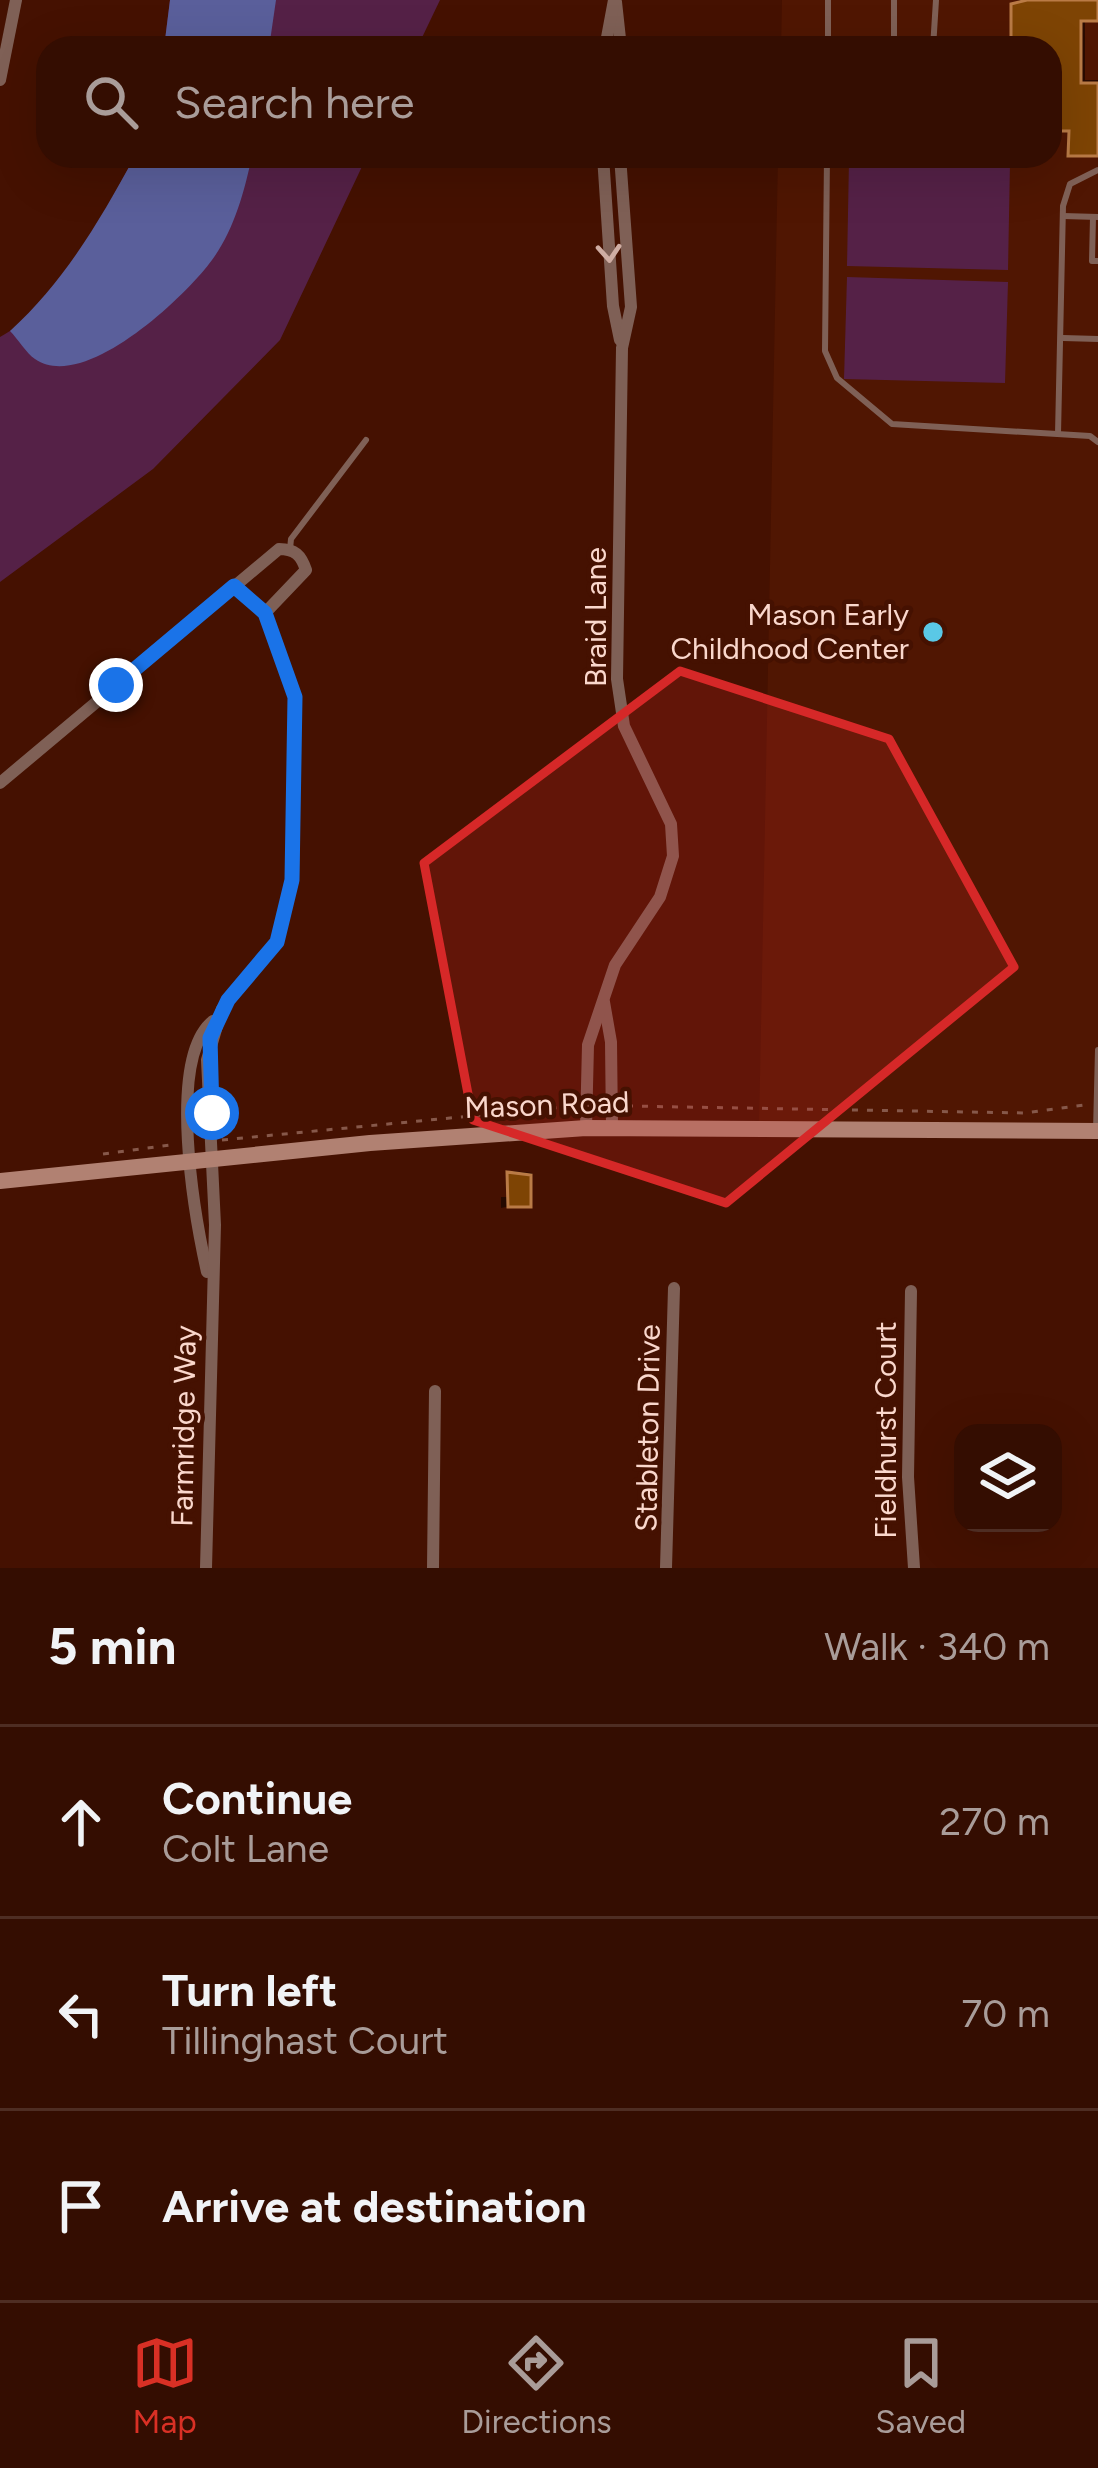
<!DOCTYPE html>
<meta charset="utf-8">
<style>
body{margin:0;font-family:Figtree,sans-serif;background:#3c160b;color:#f1f3f6}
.controls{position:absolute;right:36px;bottom:36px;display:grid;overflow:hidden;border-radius:24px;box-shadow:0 12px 48px #0002}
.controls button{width:108px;height:108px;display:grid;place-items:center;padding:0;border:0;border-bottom:3px solid #4e2d23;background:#340d01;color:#f1f3f6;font:60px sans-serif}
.stop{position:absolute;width:36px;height:36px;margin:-27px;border:9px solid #1a73e8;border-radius:50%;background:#fff}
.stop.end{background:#1a73e8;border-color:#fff;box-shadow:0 3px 12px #0008}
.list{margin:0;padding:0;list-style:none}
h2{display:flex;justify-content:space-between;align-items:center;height:156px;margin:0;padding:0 48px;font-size:51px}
h2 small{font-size:39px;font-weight:400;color:#a99c99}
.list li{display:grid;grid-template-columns:78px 1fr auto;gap:36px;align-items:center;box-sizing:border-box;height:192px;padding:0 48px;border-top:3px solid #4e2d23}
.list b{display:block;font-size:45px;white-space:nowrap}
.list p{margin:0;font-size:39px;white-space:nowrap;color:#a99c99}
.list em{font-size:39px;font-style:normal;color:#a99c99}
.icon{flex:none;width:66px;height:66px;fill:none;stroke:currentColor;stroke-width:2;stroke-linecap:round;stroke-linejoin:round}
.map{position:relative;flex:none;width:1098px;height:1568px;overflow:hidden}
.search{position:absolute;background:#340d01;box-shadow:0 12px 48px #0002;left:36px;right:36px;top:36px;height:132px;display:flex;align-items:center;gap:30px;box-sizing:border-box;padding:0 42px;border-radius:36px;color:#a99c99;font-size:45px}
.sheet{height:732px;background:#340d01}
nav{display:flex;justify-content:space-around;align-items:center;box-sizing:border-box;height:168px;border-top:3px solid #4e2d23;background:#340d01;font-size:33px;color:#a99c99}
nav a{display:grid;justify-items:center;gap:6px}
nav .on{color:#d93025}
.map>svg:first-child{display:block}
.built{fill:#501602}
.green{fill:#552147}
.water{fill:#5a5f9b}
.shadow{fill:#0007}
.building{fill:#7e4404;stroke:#ba7b46;stroke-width:3}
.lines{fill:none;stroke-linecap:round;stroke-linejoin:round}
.path{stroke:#86584a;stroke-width:3;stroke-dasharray:6 9;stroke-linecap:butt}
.service{stroke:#7f6056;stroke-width:6}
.minor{stroke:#7f6056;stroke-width:12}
.secondary{stroke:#b18172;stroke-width:16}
.oneway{stroke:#cfada3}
.route{stroke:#1a73e8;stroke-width:15}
.marked{fill:#d62828;fill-opacity:0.2;stroke:#d62828;stroke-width:9;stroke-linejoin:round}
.poi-dot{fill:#5ac8e6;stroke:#451101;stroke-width:4.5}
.labels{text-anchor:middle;stroke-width:9;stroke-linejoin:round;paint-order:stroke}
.poi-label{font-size:30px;fill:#fad7cc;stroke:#451101;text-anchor:end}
.street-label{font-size:30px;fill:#fad7cc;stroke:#451101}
</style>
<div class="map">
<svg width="1098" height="1568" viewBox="0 0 1098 1568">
<rect width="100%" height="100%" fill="#451101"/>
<path class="built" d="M782,0H1098V1131L759,1128L778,156H1050V48H781Z"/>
<g class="green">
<path d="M170,0H440L417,48H164Z"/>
<path d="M135,156H367L280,340L153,469L0,582V337C64,302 101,217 135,156Z"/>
<path d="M849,160L1010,163L1008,270L847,266Z"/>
<path d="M847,277L1008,282L1005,383L844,379Z"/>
</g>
<g class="water">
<path d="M170,0H276L269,48H164Z"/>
<path d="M135,156H252C244,193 234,230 212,260C185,297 84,393 35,359C26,353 18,339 10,331C65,281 100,220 135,156Z"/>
</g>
<g class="shadow">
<path d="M1019,0H1098V18H1085V80H1098V153L1072,128H1050V48H1031L1014,5Z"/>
<path d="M513,1171L532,1173V1201L501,1208V1197H511Z"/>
</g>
<g class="building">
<path d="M1027,0H1098V21H1081V83H1098V156H1068L1069,131H1050V48H1011V4Z"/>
<path d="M507,1172L531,1175V1207H508Z"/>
</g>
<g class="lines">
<g class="path">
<path d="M627,1106L1025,1113L1084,1105"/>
<path d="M222,1140L575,1106"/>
<path d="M103,1154L177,1144"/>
</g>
<g class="service">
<path d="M828,48V0"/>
<path d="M894,48V0"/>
<path d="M933,48L936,0"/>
<path d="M827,156L825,351L837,378L892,424L1090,436L1098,442"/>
<path d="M1063,216L1098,217"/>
<path d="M1093,217L1092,261H1098"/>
<path d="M1063,338L1098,339"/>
<path d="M1058,434L1063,206L1070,184L1098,170"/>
<path d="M290,549L291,539L366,440"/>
<path d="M1096,1131L1098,1050"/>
</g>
<g class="minor">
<path d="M616,2L621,48"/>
<path d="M605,48L614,0"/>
<path d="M0,80L16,0"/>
<path d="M603,156L613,306L620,340"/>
<path d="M0,783L279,549C295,549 301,555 306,570L265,613"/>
<path d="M604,1002L611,1042L612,1128"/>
<path d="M586,1128L588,1045L615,965L660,897L673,856L671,824L624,726L617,679L622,348L631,307L620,156"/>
<path d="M207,1272C195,1218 166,1058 213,1021"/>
<path d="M911,1291L908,1477L914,1568"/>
<path d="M206,1568L215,1225L207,1060L222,1009L277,942L293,880L295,697L265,613L234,586"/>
<path d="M433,1568L435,1391"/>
<path d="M666,1568L674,1288"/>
</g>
<path class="secondary" d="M0,1181L370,1143L586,1128L1098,1131"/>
</g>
<defs><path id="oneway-chevron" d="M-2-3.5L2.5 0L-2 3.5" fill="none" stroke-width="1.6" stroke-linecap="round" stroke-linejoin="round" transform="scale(3)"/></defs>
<use class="oneway" href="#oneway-chevron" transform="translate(609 253) rotate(86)"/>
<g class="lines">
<path class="route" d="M116,685L234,586L265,613L295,697L292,880L277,942L228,1000L210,1038L212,1113"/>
</g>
<path class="marked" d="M680,671L889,739L1014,967L726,1203L473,1120L424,863Z"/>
<circle class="poi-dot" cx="933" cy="632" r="12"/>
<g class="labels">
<g class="poi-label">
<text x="909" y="625">Mason Early<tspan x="909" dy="34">Childhood Center</tspan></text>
</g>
<g class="street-label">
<text transform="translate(596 617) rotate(-90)" y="10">Braid Lane</text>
<text transform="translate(547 1105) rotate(-2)" y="10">Mason Road</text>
<text transform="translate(184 1426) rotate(-89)" y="10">Farmridge Way</text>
<text transform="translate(648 1428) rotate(-89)" y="10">Stableton Drive</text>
<text transform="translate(886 1430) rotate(-90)" y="10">Fieldhurst Court</text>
</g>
</g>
</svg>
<div class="controls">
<button><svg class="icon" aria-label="layers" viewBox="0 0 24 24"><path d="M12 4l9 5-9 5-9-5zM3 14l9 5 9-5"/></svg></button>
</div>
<div class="stop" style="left:212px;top:1113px"></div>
<div class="stop end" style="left:116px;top:685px"></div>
<div class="search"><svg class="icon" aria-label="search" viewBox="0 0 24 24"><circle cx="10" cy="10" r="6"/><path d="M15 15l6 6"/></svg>Search here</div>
</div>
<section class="sheet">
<h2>5 min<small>Walk · 340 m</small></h2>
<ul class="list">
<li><svg class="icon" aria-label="ahead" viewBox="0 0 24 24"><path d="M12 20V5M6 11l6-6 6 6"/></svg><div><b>Continue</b><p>Colt Lane</p></div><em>270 m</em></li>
<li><svg class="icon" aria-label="left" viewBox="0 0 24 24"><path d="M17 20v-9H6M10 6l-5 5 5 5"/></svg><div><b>Turn left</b><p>Tillinghast Court</p></div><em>70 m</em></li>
<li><svg class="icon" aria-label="arrive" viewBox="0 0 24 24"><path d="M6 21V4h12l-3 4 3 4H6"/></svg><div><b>Arrive at destination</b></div></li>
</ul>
</section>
<nav>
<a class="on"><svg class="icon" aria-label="map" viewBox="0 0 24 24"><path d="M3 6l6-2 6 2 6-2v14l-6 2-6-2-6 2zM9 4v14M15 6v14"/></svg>Map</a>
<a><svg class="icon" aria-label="directions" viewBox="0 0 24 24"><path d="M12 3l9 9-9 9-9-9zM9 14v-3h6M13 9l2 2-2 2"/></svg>Directions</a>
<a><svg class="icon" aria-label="saved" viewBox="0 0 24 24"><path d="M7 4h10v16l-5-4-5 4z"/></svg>Saved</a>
</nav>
